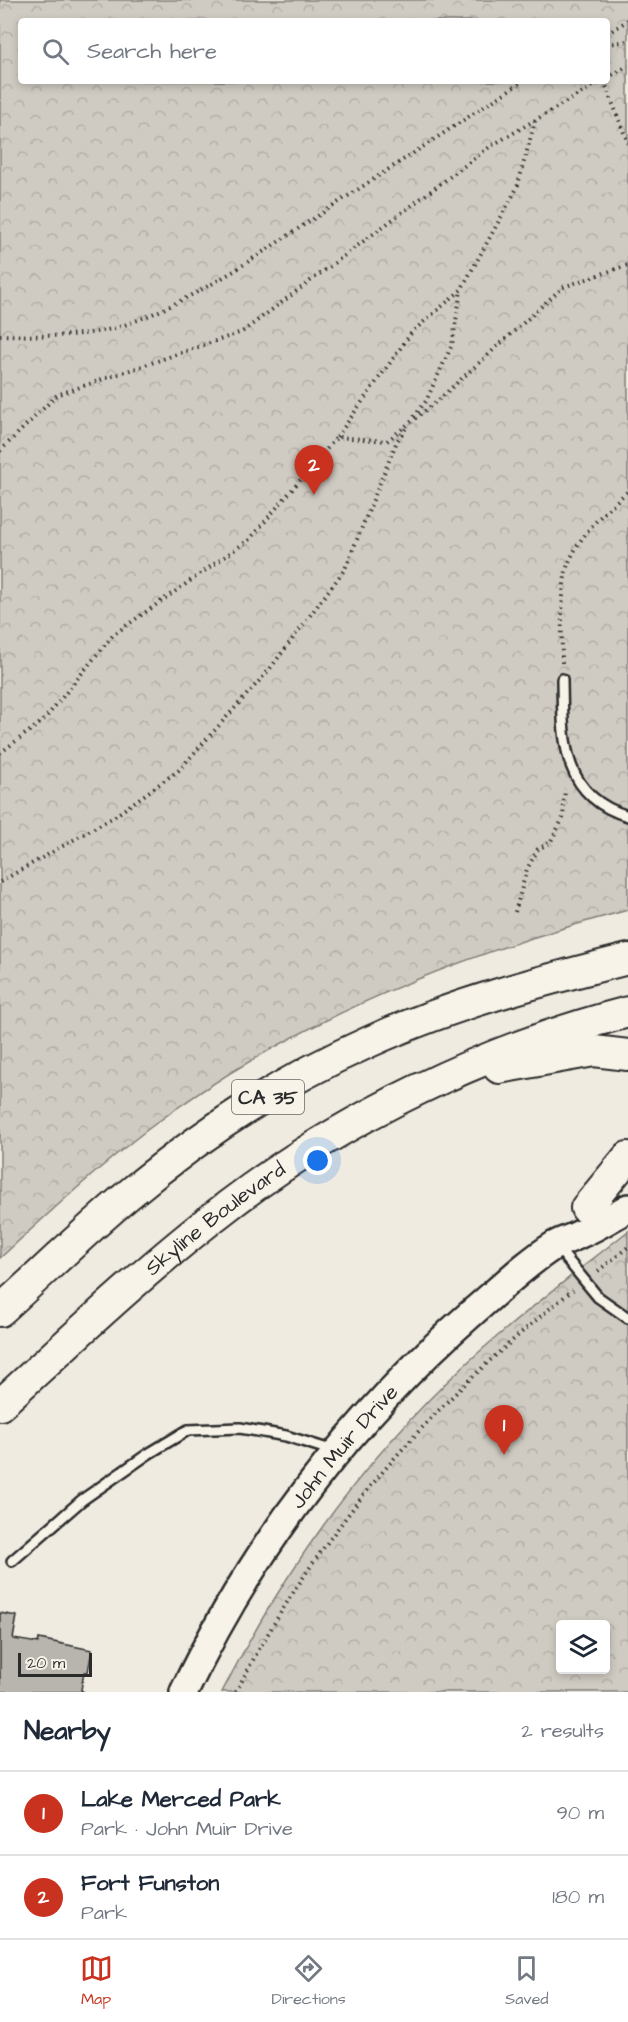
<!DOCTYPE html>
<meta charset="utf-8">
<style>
body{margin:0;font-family:"Architects Daughter",sans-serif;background:#f2f2f3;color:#1f2937}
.controls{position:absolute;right:18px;bottom:18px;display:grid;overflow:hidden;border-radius:6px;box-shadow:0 3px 9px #0003}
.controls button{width:54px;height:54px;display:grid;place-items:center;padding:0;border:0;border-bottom:2px solid #e0e1e3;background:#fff;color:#1f2937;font:30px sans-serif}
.scale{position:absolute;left:18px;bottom:15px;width:74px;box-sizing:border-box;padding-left:6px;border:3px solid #2b2b2b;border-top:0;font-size:16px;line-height:21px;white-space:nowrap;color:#2b2b2b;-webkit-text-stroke:4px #f7f3e8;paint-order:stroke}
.you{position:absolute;left:318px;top:1161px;width:21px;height:21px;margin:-15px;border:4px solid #fff;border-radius:50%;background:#1a73e8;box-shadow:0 0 0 9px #1a73e833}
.badge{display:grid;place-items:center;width:39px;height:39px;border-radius:50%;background:#c8321e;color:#fff;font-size:20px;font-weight:700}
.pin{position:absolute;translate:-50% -50px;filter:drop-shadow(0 2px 3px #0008)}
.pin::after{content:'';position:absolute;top:32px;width:21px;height:18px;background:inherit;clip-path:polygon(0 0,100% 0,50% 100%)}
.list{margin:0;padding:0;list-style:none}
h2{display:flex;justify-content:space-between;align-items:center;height:78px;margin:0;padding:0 24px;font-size:26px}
h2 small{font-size:20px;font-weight:400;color:#747a83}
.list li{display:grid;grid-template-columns:39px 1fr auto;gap:18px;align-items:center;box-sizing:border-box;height:84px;padding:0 24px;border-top:2px solid #e0e1e3}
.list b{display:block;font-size:22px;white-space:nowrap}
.list p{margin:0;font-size:20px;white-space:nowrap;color:#747a83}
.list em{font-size:20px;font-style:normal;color:#747a83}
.icon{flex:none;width:33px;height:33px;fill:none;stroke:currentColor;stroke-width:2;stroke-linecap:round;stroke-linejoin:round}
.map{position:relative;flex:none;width:628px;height:1692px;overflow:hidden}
.search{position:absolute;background:#fff;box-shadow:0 3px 9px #0003;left:18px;right:18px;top:18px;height:66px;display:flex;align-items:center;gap:15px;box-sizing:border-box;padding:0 21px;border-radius:6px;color:#747a83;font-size:22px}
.sheet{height:246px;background:#fff}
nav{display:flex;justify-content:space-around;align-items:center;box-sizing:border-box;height:84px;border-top:2px solid #e0e1e3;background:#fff;font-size:16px;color:#747a83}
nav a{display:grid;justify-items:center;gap:3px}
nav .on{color:#c8321e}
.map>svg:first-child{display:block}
.forest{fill:url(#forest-crowns);stroke:#7d7b76;stroke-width:1.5;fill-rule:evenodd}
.building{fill:#b8b5ae;stroke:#2b2b2b;stroke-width:1.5}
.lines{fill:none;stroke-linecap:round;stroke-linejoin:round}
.lane-casing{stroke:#2b2b2b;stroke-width:14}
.secondary-casing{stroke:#2b2b2b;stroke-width:32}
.primary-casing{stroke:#2b2b2b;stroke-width:34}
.path{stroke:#2b2b2b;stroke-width:4;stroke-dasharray:1.5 4.5;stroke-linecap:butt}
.lane{stroke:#f7f3e8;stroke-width:9}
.secondary{stroke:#f7f3e8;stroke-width:27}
.primary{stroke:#f7f3e8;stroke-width:30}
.labels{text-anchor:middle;stroke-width:4.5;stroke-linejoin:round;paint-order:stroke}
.shield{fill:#f7f3e8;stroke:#686764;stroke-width:1.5}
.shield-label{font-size:20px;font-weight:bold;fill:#2b2b2b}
.street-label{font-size:21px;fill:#2b2b2b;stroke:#f7f3e8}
</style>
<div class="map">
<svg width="628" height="1692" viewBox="0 0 628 1692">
<defs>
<pattern id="forest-crowns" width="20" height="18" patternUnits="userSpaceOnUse" patternTransform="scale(1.5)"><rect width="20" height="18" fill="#cfcbc2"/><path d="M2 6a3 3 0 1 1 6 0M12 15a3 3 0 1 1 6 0" fill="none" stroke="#b2aea7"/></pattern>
</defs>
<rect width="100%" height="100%" fill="#efebe0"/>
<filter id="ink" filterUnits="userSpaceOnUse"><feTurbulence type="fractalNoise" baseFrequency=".0167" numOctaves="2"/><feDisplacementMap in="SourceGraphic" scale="12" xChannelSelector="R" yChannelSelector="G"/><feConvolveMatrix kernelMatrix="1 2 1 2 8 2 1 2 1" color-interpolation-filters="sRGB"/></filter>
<g filter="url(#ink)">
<g class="forest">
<path d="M0,0H628V910C457,955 289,1022 147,1130C96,1169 48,1214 0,1258ZM21,21H607V81H21Z"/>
<path d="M628,1231V1692H222C285,1568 367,1455 469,1361C520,1315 574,1274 628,1231ZM560,1624H606V1670H560Z"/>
</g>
<path class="building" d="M0,1613L17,1616L13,1639L38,1643L39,1639L92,1650L88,1672H84L81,1690L84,1692H0Z"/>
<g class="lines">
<defs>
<g id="lane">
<path d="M562,679C563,737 560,796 628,816"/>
<path d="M557,1247L598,1297L628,1318"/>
<path d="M12,1561L82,1500L148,1454L188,1430L240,1428L286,1436L334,1451"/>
</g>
<g id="secondary">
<path id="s1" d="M184,1692C253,1546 353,1417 474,1311C500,1289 526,1263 555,1245C563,1241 572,1238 580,1234C597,1227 612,1217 628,1208"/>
</g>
<g id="primary">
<path d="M499,1068L594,1051L628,1055"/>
<path d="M586,1208L628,1157"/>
<path d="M0,1311C43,1272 84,1232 128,1195C200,1135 283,1080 369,1042C452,1004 540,981 628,959"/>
<path id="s2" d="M0,1405C75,1336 149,1266 229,1205C344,1117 488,1048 628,1012"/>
</g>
</defs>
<use href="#lane" class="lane-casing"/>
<use href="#secondary" class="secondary-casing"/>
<use href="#primary" class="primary-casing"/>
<g class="path">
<path d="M607,34L628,20"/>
<path d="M607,44L628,41"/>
<path d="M607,78L628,66"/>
<path d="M604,81L628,143"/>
<path d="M0,335C38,336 81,338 119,327C160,313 197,293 234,271L523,81"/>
<path d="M414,417L426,401L452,345L461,290"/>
<path d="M337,437L412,332L461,290L517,188L535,121"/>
<path d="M0,451L57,395L242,332L491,146L602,81"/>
<path d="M562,663C562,640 560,581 569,562C582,532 604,512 628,491"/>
<path d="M0,753L43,721L113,635L250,539L337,437L387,441L437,401L563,287L628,265"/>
<path d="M0,882L115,816L179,770L269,670L345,569L397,441L406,428"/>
<path d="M515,912L527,869L538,849L550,843L563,818L565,789"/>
<path d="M598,1271L628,1247"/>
<path d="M236,1692C320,1529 430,1403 573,1290"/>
</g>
<use href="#lane" class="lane"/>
<use href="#secondary" class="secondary"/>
<use href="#primary" class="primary"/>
</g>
</g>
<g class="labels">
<rect class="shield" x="232" y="1080" width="72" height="34" rx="4.5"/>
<g class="shield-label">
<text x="268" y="1104">CA 35</text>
</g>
<g class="street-label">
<text dy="7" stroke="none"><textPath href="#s2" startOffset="285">Skyline Boulevard</textPath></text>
<text dy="7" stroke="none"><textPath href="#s1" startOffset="294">John Muir Drive</textPath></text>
</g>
</g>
</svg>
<div class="controls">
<button><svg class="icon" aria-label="layers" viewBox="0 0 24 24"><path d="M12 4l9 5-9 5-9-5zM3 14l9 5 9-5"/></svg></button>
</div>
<div class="scale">20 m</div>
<div class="you"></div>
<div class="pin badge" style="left:504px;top:1455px">1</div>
<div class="pin badge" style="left:314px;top:495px">2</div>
<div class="search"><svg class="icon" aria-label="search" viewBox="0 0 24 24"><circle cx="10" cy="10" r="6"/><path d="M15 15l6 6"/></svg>Search here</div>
</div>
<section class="sheet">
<h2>Nearby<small>2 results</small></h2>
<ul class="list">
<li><span class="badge">1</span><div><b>Lake Merced Park</b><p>Park · John Muir Drive</p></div><em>90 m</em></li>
<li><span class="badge">2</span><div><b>Fort Funston</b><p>Park</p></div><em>180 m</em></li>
</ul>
</section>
<nav>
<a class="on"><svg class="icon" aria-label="map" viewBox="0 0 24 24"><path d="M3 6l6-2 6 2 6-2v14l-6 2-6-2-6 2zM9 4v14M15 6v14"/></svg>Map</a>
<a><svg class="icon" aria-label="directions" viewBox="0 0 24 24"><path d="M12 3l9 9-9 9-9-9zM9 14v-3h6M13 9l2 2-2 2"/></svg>Directions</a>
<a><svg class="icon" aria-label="saved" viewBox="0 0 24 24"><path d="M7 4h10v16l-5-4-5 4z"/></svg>Saved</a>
</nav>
